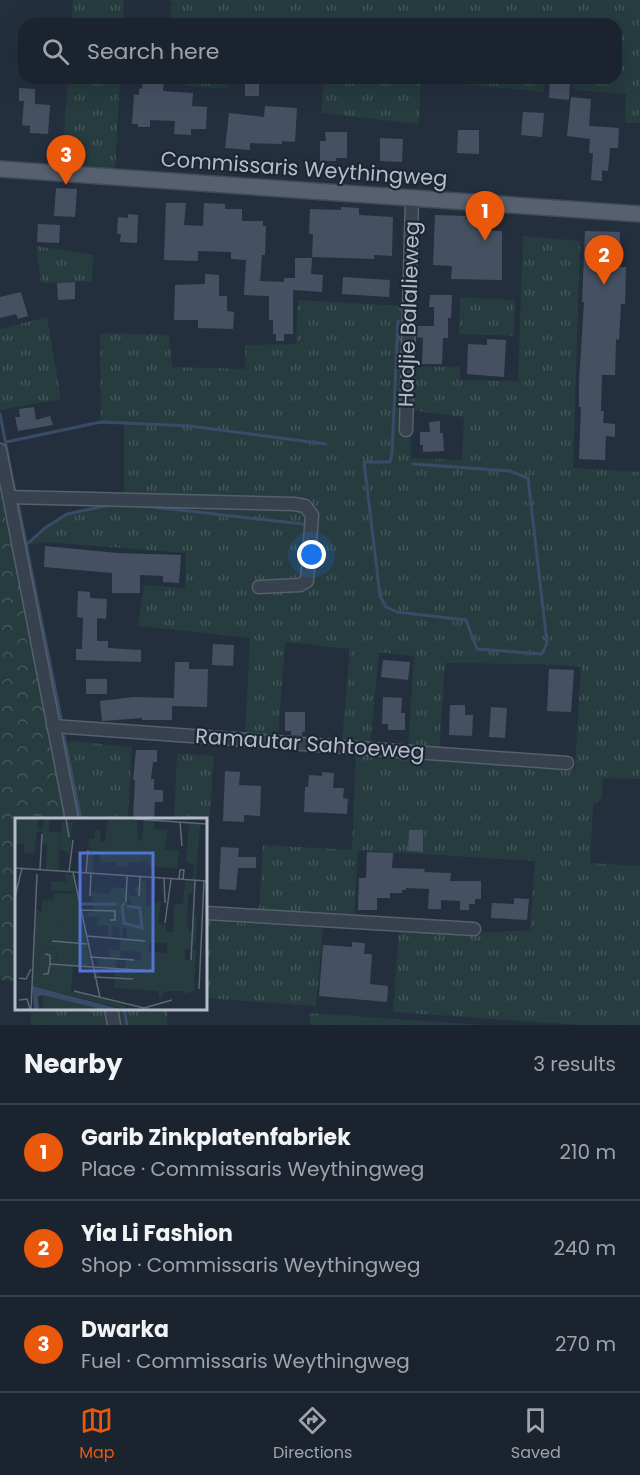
<!DOCTYPE html>
<meta charset="utf-8">
<style>
body{margin:0;font-family:Poppins,sans-serif;background:#282f3a;color:#f1f3f6}
.you{position:absolute;left:312px;top:555px;width:21px;height:21px;margin:-15px;border:4px solid #fff;border-radius:50%;background:#1a73e8;box-shadow:0 0 0 9px #1a73e833}
.badge{display:grid;place-items:center;width:39px;height:39px;border-radius:50%;background:#ea580c;color:#fff;font-size:20px;font-weight:700}
.pin{position:absolute;translate:-50% -50px;filter:drop-shadow(0 2px 3px #0008)}
.pin::after{content:'';position:absolute;top:32px;width:21px;height:18px;background:inherit;clip-path:polygon(0 0,100% 0,50% 100%)}
.list{margin:0;padding:0;list-style:none}
h2{display:flex;justify-content:space-between;align-items:center;height:78px;margin:0;padding:0 24px;font-size:26px}
h2 small{font-size:20px;font-weight:400;color:#a0a4aa}
.list li{display:grid;grid-template-columns:39px 1fr auto;gap:18px;align-items:center;box-sizing:border-box;height:96px;padding:0 24px;border-top:2px solid #39404a}
.list b{display:block;font-size:22px;white-space:nowrap}
.list p{margin:0;font-size:20px;white-space:nowrap;color:#a0a4aa}
.list em{font-size:20px;font-style:normal;color:#a0a4aa}
.icon{flex:none;width:33px;height:33px;fill:none;stroke:currentColor;stroke-width:2;stroke-linecap:round;stroke-linejoin:round}
.map{position:relative;flex:none;width:640px;height:1025px;overflow:hidden}
.search{position:absolute;background:#1b232e;box-shadow:0 6px 24px #0002;left:18px;right:18px;top:18px;height:66px;display:flex;align-items:center;gap:15px;box-sizing:border-box;padding:0 21px;border-radius:18px;color:#a0a4aa;font-size:22px}
.sheet{height:366px;background:#1b232e}
nav{display:flex;justify-content:space-around;align-items:center;box-sizing:border-box;height:84px;border-top:2px solid #39404a;background:#1b232e;font-size:16px;color:#a0a4aa}
nav a{display:grid;justify-items:center;gap:3px}
nav .on{color:#ea580c}
.map>svg:first-child{display:block}
.grass{fill:url(#grass-tufts)}
.forest{fill:url(#forest-crowns)}
.lines{fill:none;stroke-linecap:round;stroke-linejoin:round}
.stream{stroke:#394c67;stroke-width:3}
.building{fill:#455162}
.minor-casing{stroke:#565f6c;stroke-width:15}
.major-casing{stroke:#414a57;stroke-width:18}
.minor{stroke:#38414e;stroke-width:12}
.major{stroke:#56606e;stroke-width:15}
.labels{text-anchor:middle;stroke-width:4.5;stroke-linejoin:round;paint-order:stroke}
.street-label{font-size:21px;fill:#b4bcc9;stroke:#1d2633}
.inset-river{fill:none;stroke:#394c67;stroke-width:3}
.inset-road{fill:none;stroke:#5e6776;stroke-width:1.5}
.view{fill:#5274d3;fill-opacity:0.15;stroke:#5274d3;stroke-width:3}
.inset-edge{fill:none;stroke:#b4bcc9;stroke-width:3}
</style>
<div class="map">
<svg width="640" height="1025" viewBox="0 0 640 1025">
<defs>
<pattern id="grass-tufts" width="24" height="20" patternUnits="userSpaceOnUse" patternTransform="scale(1.5)"><rect width="24" height="20" fill="#263c3f"/><path d="M3 7l-1-3M5 7V3M7 7l1-3M15 17l-1-3M17 17v-4M19 17l1-3" fill="none" stroke="#435659"/></pattern>
<pattern id="forest-crowns" width="20" height="18" patternUnits="userSpaceOnUse" patternTransform="scale(1.5)"><rect width="20" height="18" fill="#263c3f"/><path d="M2 6a3 3 0 1 1 6 0M12 15a3 3 0 1 1 6 0" fill="none" stroke="#435659"/></pattern>
</defs>
<rect width="100%" height="100%" fill="#242f3e"/>
<g class="grass">
<path d="M73,0H124L123,24H72Z"/>
<path d="M164,0H640V123H625L626,94L574,90L575,78H616V24H169L172,1Z"/>
<path d="M68,78H120L115,172L62,169Z"/>
<path d="M187,78H230L226,89L187,86Z"/>
<path d="M324,78H545L544,92L421,80L419,124L321,113Z"/>
<path d="M523,236L580,241L573,468L640,472V779L603,778L602,798L593,805L590,863L640,866V1025H580L393,1012L399,928L474,933L530,930L535,861L358,850L354,918L259,912L263,845L352,850L356,754L575,769L581,667L541,664L445,663L439,752L408,750L414,656L379,652L370,745L342,743L350,649L285,642L278,739L245,737L250,638L138,626L144,585L185,588L186,553L46,542L26,545L45,528L67,514L117,503L124,504V423L101,422L100,333L169,335L172,367L245,369V345L296,344L298,300L403,306L401,434L411,433V458L462,460L464,417L410,410L411,366L460,367V380L518,381Z"/>
<path d="M36,246L93,255L92,281L41,283Z"/>
<path d="M460,297L515,300L514,336L459,334Z"/>
<path d="M47,317L61,399L0,410V329Z"/>
<path d="M71,741L132,747L128,819H77L62,746Z"/>
<path d="M177,753L214,756L208,840H206V820L174,819Z"/>
<path d="M206,921L323,928L316,1006L206,998Z"/>
<path d="M32,1008L106,1009L109,1025H30Z"/>
<path d="M115,1009H168L167,1025H118Z"/>
<path d="M310,1013L481,1025H310Z"/>
</g>
<path class="forest" d="M0,492L65,819L16,820V981L0,980Z"/>
<g class="lines">
<g class="stream">
<path d="M398,321L392,453L390,462H364L380,596L386,607L397,612L466,620L477,649L542,654L547,643L528,478L510,471L413,464"/>
<path d="M0,414L15,492"/>
<path d="M6,442L101,422L190,426L326,444"/>
<path d="M18,503L61,718"/>
<path d="M144,506L303,524"/>
<path d="M26,545L45,528L67,514L110,505"/>
<path d="M64,736L81,820"/>
<path d="M124,1008L127,1025"/>
</g>
</g>
<g class="building">
<path d="M143,78H164L163,91L193,93L192,106L207,107L206,129H191V135L174,134L175,121L150,120V127H138V124H132L134,94L139,95V88L142,89Z"/>
<rect x="245" y="78" width="14" height="18"/>
<path d="M550,78H570L569,100L549,98Z"/>
<path d="M19,88L35,89V104L50,105L48,134L30,133V126L22,125L24,101H19Z"/>
<path d="M571,97L591,99L589,126L619,128L618,148H610L608,171L602,170V181L591,180L593,153H589L590,139L567,136Z"/>
<path d="M265,106L297,108L295,142L282,141V144L250,143V150L225,148L229,113L264,117Z"/>
<path d="M523,112L544,113L542,137L521,135Z"/>
<path d="M458,130H479V154L457,153Z"/>
<path d="M325,132H347V158H336V161H320V141H326Z"/>
<path d="M380,138L403,139L402,162L380,161Z"/>
<path d="M56,188L77,189L75,217L54,216Z"/>
<path d="M166,203H186L184,225L203,226L204,203L225,204V209H242V221H263V226H266L265,255H262L260,281L284,282V278H295V258H312L311,274L323,275L322,292L293,290V334H284V341H276V334H273V320H269V296L244,295L246,260L231,259V252L198,251V261L164,260Z"/>
<path d="M341,207L359,208V215L393,217L392,256L374,255V259L312,257L313,234H309L310,209L341,210Z"/>
<path d="M128,214L138,215L137,243L120,242L121,234H117L118,217L128,218Z"/>
<path d="M435,215L466,216L465,219L482,221V230L502,231V280L451,279L452,266L433,265Z"/>
<path d="M38,224L60,225L59,243L37,242Z"/>
<path d="M585,231L620,232L619,267H626L625,304H621L619,340L616,339L615,375H602L601,411H604L603,423L615,424V437L606,436L605,460L579,459L581,407H579V382L584,302H582Z"/>
<path d="M205,274L219,275V296H227V311L234,312L233,329L198,328V320H174L175,285L205,284Z"/>
<path d="M343,277L390,280L389,297L342,294Z"/>
<path d="M75,282V299L58,300L57,283Z"/>
<path d="M21,292L28,316L18,319L16,314L0,318V297Z"/>
<path d="M430,295H452L451,318H448V338H443L442,364H422L423,338L417,337V326H434V307H429Z"/>
<path d="M487,339L506,340L504,377L467,374L468,344L487,345Z"/>
<path d="M34,407L36,420L50,416L53,425L18,431L15,417H20L19,409Z"/>
<path d="M440,421V433H443L444,451L423,452V445H420V432H430L429,422Z"/>
<path d="M45,546L117,553L181,555L179,583L163,582V576L140,575V593H112V573L44,567Z"/>
<path d="M78,591L90,592V598L107,599L106,619L97,618V641H108V648L141,650V662L76,660V649H82L83,618L77,617Z"/>
<path d="M213,644L234,645L233,666L212,665Z"/>
<path d="M383,660L410,662L408,680L381,677Z"/>
<path d="M175,662H189V669H208L207,707L172,706V720H142V718L102,721L100,701L134,697L174,698Z"/>
<path d="M549,669L574,670L571,712L547,711Z"/>
<rect x="86" y="679" width="21" height="15"/>
<path d="M383,697L402,698L401,713H405V730H388V724H382Z"/>
<path d="M450,705H465V715H473L472,736L449,735Z"/>
<path d="M491,707L507,708L505,738L489,737Z"/>
<path d="M285,712H305V732H302V736L291,735V731H285Z"/>
<path d="M136,750H157V762H153L151,779H154V790H163V802H155L154,819L133,818L135,780H133Z"/>
<path d="M225,771L240,772L239,785L261,786L260,816L244,815V822L223,821Z"/>
<path d="M322,772L334,773L333,788H344L343,798L348,799L347,814L304,812L305,787H308L309,775L322,776Z"/>
<path d="M409,830H423V852L408,851Z"/>
<path d="M221,847L239,848L238,857H256V868H238L236,890L219,889Z"/>
<path d="M367,852L393,853L392,868L425,869L424,872L451,873L450,881H481V899H475V904H469V910H460V901L441,900V909H428L429,889L406,888V890H402V893H390V898H377V910H358L359,878H366Z"/>
<path d="M514,898L529,899L527,920L491,918L492,903L514,904Z"/>
<path d="M352,942L365,943L364,954H372L370,984L388,986L387,1002L319,996L323,945L352,947Z"/>
</g>
<g class="lines">
<defs>
<g id="minor">
<path d="M406,430L412,198"/>
<path d="M0,450L72,820"/>
<path d="M9,497L294,504L305,506L312,515L307,581L300,585L259,587"/>
<path d="M53,726L567,763"/>
<path d="M206,913L474,929"/>
<path d="M111,1008L114,1025"/>
</g>
<path id="major" d="M0,169L640,214"/>
</defs>
<use href="#minor" class="minor-casing"/>
<use href="#major" class="major-casing"/>
<use href="#minor" class="minor"/>
<use href="#major" class="major"/>
</g>
<g class="labels">
<g class="street-label">
<text transform="translate(304 169) rotate(4)" y="7">Commissaris Weythingweg</text>
<text transform="translate(409 314) rotate(-88)" y="7">Hadjie Balalieweg</text>
<text transform="translate(310 744) rotate(4)" y="7">Ramautar Sahtoeweg</text>
</g>
</g>
<g transform="translate(15 818)">
<rect width="192" height="192" fill="#242f3e"/>
<path d="M0,1H24L22,9L27,13L29,1H34V14H46L43,52L31,51L32,27L27,26V14H22L19,36L9,35V26H0ZM93,1L122,2L123,23L127,22L129,2L140,3L139,11L153,12L149,31L164,33L162,50L137,49L128,42L127,45L113,44V49L102,48V44L86,45L84,35H79L78,55L72,54L73,32L78,30L73,29L74,21H79L80,12H86L85,23L90,24ZM174,5L185,6L181,61L177,62L180,47L171,44ZM50,56L58,57L61,74L36,72V63L51,64ZM125,62L131,63V88L146,84L143,104L151,108V114H158L159,86H168L170,63L179,64L178,75H173L172,109L176,115L178,97H182L181,125L176,124V131H170V142H176L177,132H181L179,173L170,176L169,173H151L144,181L143,173L99,170L100,151L84,149V158H80L78,150H83V140L102,142L101,151L110,152L111,142H126V134L106,133L105,140H95V132H105L106,122H112V110H108L107,121L104,120L105,110L98,109L97,120H93V108L81,107L86,99L68,98L79,92L76,73L93,77L99,69L111,70L112,85V88H118L112,77L124,79L118,69H125ZM135,124L152,125V135L133,134ZM21,90L40,103L43,111L36,120L37,129H24L41,147L58,148L56,173L111,187L110,191L17,168ZM27,177L85,191H28Z" fill="#263c3f" fill-rule="evenodd"/>
<path d="M62,75L76,148L41,146L42,130L37,129L35,120L43,110L40,103L27,95V83L38,81L39,76Z" fill="#263c3f"/>
<path d="M47,4L57,5L55,36L45,31ZM24,129L42,130L39,168L21,164Z" fill="#263c3f"/>
<path d="M17,168L105,191H85L27,177L23,179L24,191H19Z" fill="#394c67"/>
<path class="inset-river" d="M110,85L107,88L109,105L127,110L125,90L112,88M65,86H102"/>
<path class="inset-road" d="M51,1L54,19M120,1L192,6M165,4L167,28M0,50L192,63M25,51L27,16M54,54L58,22M58,54L85,180M71,55L73,32M149,60L150,85M164,61L165,52H169L168,61M75,78L76,55M124,78L125,59M0,79L7,50M111,84L112,58M138,89L139,60M66,92L100,93V102H95M150,105L156,61M72,118L130,123M37,123L72,126M75,139L119,142M176,142L180,63M35,146L77,149M77,149L137,153M28,156H33L35,146V137L30,136M79,159L118,161M4,160L11,161L16,151M184,171L189,63M59,173L129,190L157,182M4,182L12,181L15,191M16,191L22,56"/>
<path class="view" d="M65,35H138V153H65Z"/>
<rect width="192" height="192" class="inset-edge"/>
</g>
</svg>
<div class="you"></div>
<div class="pin badge" style="left:485px;top:241px">1</div>
<div class="pin badge" style="left:604px;top:285px">2</div>
<div class="pin badge" style="left:66px;top:185px">3</div>
<div class="search"><svg class="icon" aria-label="search" viewBox="0 0 24 24"><circle cx="10" cy="10" r="6"/><path d="M15 15l6 6"/></svg>Search here</div>
</div>
<section class="sheet">
<h2>Nearby<small>3 results</small></h2>
<ul class="list">
<li><span class="badge">1</span><div><b>Garib Zinkplatenfabriek</b><p>Place · Commissaris Weythingweg</p></div><em>210 m</em></li>
<li><span class="badge">2</span><div><b>Yia Li Fashion</b><p>Shop · Commissaris Weythingweg</p></div><em>240 m</em></li>
<li><span class="badge">3</span><div><b>Dwarka</b><p>Fuel · Commissaris Weythingweg</p></div><em>270 m</em></li>
</ul>
</section>
<nav>
<a class="on"><svg class="icon" aria-label="map" viewBox="0 0 24 24"><path d="M3 6l6-2 6 2 6-2v14l-6 2-6-2-6 2zM9 4v14M15 6v14"/></svg>Map</a>
<a><svg class="icon" aria-label="directions" viewBox="0 0 24 24"><path d="M12 3l9 9-9 9-9-9zM9 14v-3h6M13 9l2 2-2 2"/></svg>Directions</a>
<a><svg class="icon" aria-label="saved" viewBox="0 0 24 24"><path d="M7 4h10v16l-5-4-5 4z"/></svg>Saved</a>
</nav>
